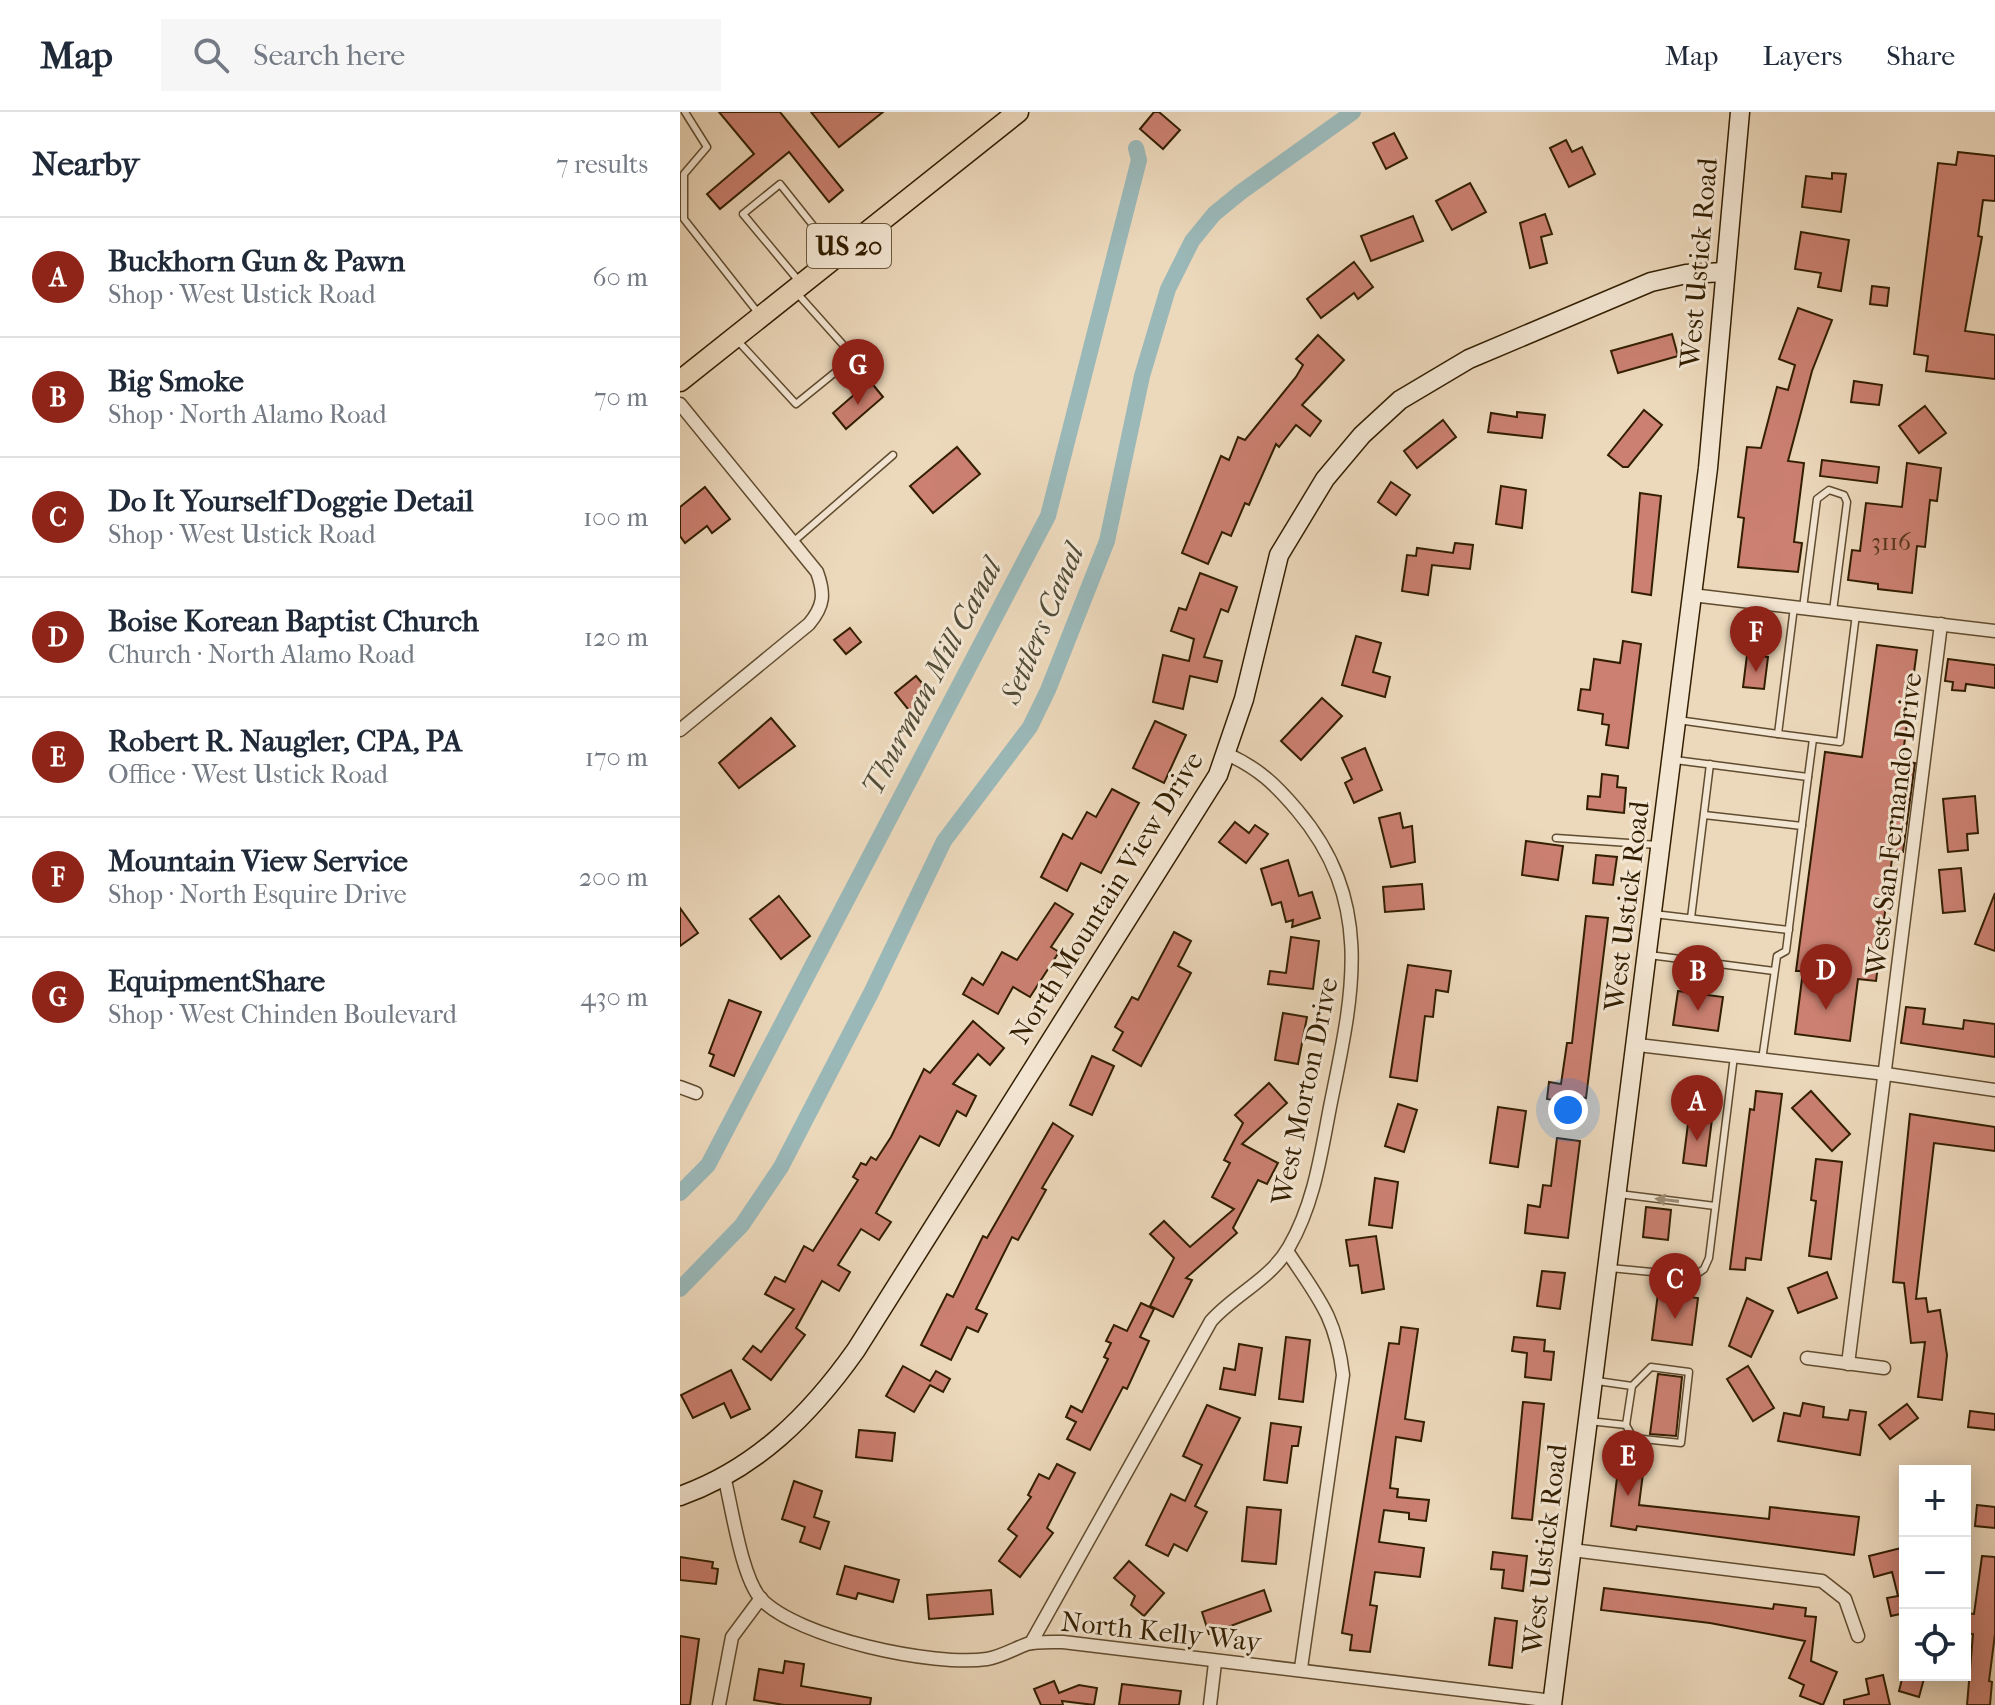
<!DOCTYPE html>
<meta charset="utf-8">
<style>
body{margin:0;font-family:"IM FELL French Canon",serif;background:#f6f6f7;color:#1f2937}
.controls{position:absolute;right:24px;bottom:24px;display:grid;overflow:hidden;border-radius:0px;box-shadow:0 4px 20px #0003}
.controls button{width:72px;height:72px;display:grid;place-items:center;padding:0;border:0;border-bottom:2px solid #e0e1e3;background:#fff;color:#1f2937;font:40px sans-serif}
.you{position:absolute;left:888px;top:998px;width:28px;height:28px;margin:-20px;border:6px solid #fff;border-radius:50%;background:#1a73e8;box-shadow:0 0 0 12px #1a73e833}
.badge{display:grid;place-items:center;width:52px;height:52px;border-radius:50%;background:#8f2418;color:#fff;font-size:26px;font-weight:700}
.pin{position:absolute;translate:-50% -66px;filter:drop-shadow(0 2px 4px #0008)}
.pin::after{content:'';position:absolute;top:42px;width:28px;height:24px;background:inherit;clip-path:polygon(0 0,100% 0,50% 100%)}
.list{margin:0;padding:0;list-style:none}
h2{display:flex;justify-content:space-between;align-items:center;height:104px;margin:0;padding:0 32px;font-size:34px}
h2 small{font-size:26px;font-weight:400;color:#747a83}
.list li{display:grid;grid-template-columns:52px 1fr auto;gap:24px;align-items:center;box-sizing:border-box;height:120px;padding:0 32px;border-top:2px solid #e0e1e3}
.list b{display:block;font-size:30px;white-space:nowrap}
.list p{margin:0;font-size:26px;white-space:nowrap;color:#747a83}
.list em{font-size:26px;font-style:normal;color:#747a83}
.icon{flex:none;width:44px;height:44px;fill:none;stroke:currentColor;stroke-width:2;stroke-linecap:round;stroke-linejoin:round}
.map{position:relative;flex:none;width:1315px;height:1593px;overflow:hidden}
header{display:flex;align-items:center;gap:48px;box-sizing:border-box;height:112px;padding:0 40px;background:#fff;border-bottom:2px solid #e0e1e3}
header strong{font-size:38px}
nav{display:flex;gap:44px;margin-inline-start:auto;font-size:28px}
.search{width:560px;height:72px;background:#f6f6f7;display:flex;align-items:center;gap:20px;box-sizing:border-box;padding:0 28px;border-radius:0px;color:#747a83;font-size:30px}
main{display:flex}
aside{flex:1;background:#fff}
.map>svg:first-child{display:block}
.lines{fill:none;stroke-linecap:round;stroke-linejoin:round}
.canal{stroke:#9ab8b8;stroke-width:16}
.building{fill:#cb8071;stroke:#321e00;stroke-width:2}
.lane-casing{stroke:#604c2f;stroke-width:9}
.street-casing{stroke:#604c2f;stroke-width:15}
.secondary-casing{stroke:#321e00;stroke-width:21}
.primary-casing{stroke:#321e00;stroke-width:23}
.lane{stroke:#f3e6d3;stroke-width:6}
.street{stroke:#f3e6d3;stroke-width:12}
.secondary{stroke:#f3e6d3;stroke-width:18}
.primary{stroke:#ecd8bb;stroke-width:20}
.oneway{fill:#9c8c74}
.labels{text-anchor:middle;stroke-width:6;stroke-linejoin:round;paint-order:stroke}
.number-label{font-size:24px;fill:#58361c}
.shield{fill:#f3e6d3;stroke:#6c5a3f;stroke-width:2}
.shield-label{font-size:26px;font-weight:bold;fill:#321e00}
.street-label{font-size:28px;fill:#321e00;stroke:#f3e6d3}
.water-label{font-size:30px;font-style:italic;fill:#514c37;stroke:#f3e6d3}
</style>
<header>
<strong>Map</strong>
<div class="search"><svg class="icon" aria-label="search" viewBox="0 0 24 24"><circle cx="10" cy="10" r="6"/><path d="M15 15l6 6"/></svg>Search here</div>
<nav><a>Map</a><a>Layers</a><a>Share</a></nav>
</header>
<main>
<aside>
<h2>Nearby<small>7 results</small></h2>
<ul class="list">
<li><span class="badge">A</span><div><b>Buckhorn Gun &amp; Pawn</b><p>Shop · West Ustick Road</p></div><em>60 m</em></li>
<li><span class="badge">B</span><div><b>Big Smoke</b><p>Shop · North Alamo Road</p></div><em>70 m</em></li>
<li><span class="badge">C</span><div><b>Do It Yourself Doggie Detail</b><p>Shop · West Ustick Road</p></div><em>100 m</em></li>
<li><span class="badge">D</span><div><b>Boise Korean Baptist Church</b><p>Church · North Alamo Road</p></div><em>120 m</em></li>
<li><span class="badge">E</span><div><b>Robert R. Naugler, CPA, PA</b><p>Office · West Ustick Road</p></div><em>170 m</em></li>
<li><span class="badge">F</span><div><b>Mountain View Service</b><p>Shop · North Esquire Drive</p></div><em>200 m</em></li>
<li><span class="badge">G</span><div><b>EquipmentShare</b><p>Shop · West Chinden Boulevard</p></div><em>430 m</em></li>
</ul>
</aside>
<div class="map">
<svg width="1315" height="1593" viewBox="0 0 1315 1593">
<rect width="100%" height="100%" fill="#ecd8bb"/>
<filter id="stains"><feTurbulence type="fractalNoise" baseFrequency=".0025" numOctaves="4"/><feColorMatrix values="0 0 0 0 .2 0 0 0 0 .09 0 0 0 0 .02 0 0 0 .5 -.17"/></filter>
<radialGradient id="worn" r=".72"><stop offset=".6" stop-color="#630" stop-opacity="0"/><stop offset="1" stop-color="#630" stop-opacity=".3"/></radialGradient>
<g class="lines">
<g class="canal">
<path d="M0,1081L28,1053L368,404L459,48L456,36"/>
<path d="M0,1177L62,1113L101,1055L191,881L264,729L350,615L368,578L427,429L462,264L488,177L512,129L534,102L561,80L673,0"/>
</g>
</g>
<g class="building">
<path d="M39,0H100L163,78L149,90L109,40L40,97L27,82L74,42Z"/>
<path d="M131,0H203L159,35Z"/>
<path d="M474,0H479L500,18L483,37L460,17Z"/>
<path d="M714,21L727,46L706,57L693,31Z"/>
<path d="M886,28L892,40L902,35L915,62L889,75L870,36Z"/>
<path d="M1278,40L1315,44V89L1303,88L1298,124L1302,125L1285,219L1315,223V267L1246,259L1248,244L1234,242L1258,51L1276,53Z"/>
<path d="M1152,61L1166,62L1161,100L1122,95L1126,64L1152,67Z"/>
<path d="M790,71L806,100L772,118L756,89Z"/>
<path d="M865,102L872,122L861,125L867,151L850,156L840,111Z"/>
<path d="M733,104L743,129L691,149L681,124Z"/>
<path d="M1121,120L1169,128L1161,179L1138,175L1141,161L1115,157Z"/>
<path d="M674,150L693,175L678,187L674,181L641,206L627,187Z"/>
<path d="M1192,174L1209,176L1207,194L1190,192Z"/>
<path d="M1118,196L1152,208L1132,259L1108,349L1124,351L1114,430L1122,431L1118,460L1058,455L1064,406L1058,405L1067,335L1081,336L1097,275L1108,278L1115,253L1099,247Z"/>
<path d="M992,222L998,244L938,261L931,239Z"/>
<path d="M638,223L664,248L622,293L641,309L630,324L616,313L599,335L596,332L569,393L565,391L551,424L542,420L528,452L502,441L541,344L549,348L558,325L565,328L616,265L623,253L616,247Z"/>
<path d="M190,269L203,285L166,317L153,301Z"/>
<path d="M1174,269L1202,273L1199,293L1171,290Z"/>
<path d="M1245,294L1266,321L1239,341L1219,314Z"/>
<path d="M964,298L982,313L948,355H943L928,343Z"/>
<path d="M837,300L865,303L862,326L808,320L811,301L837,305Z"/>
<path d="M763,308L776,325L737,356L724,339Z"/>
<path d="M277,335L300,362L253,401L230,374Z"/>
<path d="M1142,348L1199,355L1197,371L1140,364Z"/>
<path d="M1227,351L1261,356L1257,389L1250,388L1245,435L1237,434L1232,481L1198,477V472L1168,468L1172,438L1180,439L1186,391L1222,395Z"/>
<path d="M711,370L730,383L716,403L698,390Z"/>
<path d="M821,374L846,378L842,416L816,412Z"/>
<path d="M25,375L50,407L32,421L27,414L5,431L0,424V395Z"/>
<path d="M960,381L981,384L971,483L952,480Z"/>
<path d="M775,431L793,433L790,457L752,453L748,483L722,479L727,443L736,444L737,436L773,441Z"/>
<path d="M520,461L557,475L548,500L541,497L524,545L542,549L537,570L510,564L503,597L473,590L483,543L509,549L514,527L491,519L499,496L506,498Z"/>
<path d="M170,516L181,530L166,542L154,528Z"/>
<path d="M676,524L701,531L693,560L710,565L705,585L662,573Z"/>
<path d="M943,529L961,532L948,636L926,633L929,613L922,612L923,602L898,598L901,577L910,578L914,547L940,551Z"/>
<path d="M1197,533L1237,538L1222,649L1235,651L1223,740L1213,739L1196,869L1178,867L1170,929L1115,922L1123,859H1116L1145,640L1182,645Z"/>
<path d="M1067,543L1088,545L1084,577L1063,575Z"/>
<path d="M1268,547L1315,553V576L1286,572L1285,579L1272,578L1273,570L1265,569Z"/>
<path d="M236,564L253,584L232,602L215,581Z"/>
<path d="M642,586L662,604L621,648L601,629Z"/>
<path d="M91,606L115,634L59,676L39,651Z"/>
<path d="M475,609L506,623L484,671L453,656Z"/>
<path d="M685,636L702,678L674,691L665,671L672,667L662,646Z"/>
<path d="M922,662L938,664L937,675L946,676L944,701L907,697L908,684L920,685Z"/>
<path d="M432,677L459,691L421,761L401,751L387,779L361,765L383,722L392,727L407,700L416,705Z"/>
<path d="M1295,684L1298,721L1287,722L1288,738L1268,740L1263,687Z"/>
<path d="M720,701L723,716L732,714L735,750L711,755L699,706Z"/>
<path d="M555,710L569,721L575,713L588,722L566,751L539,730Z"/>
<path d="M846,729L883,734L878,768L842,763Z"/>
<path d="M916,743L937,745L933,773L913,771Z"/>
<path d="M608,748L619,784L632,780L640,806L612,815L613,808L606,810L601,790L592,793L581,757Z"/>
<path d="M1281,756L1285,799L1263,801L1259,758Z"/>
<path d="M742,772L744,797L705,800L703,775Z"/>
<path d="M1315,781V839L1295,832Z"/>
<path d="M99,784L130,824L101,847L70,807Z"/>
<path d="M375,791L393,802L371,835L379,840L350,885L333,875L318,902L283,882L292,866L303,873L322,840L337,848Z"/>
<path d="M0,796L18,821L0,834Z"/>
<path d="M906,804L928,806L906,986L892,984L891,991L867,987L869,970L881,972L887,931H892Z"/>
<path d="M494,820L511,829L498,854L511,861L461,954L433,938L443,920L435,915L452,885L458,888Z"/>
<path d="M611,825L639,829L633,877L588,872L590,859L606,861Z"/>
<path d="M728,853L771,859L768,880L756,878L753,905L745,904L737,969L710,965Z"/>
<path d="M998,879L1043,885L1038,919L993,913Z"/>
<path d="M49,888L81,900L54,964L30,954L34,943L29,941Z"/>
<path d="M1226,895L1245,897L1243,912L1283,917L1284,908L1315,912V945L1221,931Z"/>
<path d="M603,901L627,905L618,952L595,948Z"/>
<path d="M293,909L324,936L310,953L298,942L273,972L296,984L286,1004L277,999L259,1034L240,1024L196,1101L211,1110L199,1128L181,1117L158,1153L170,1160L159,1179L142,1169L116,1216L125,1223L91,1268L63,1247L73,1234L81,1240L114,1197L85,1182L95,1165L105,1170L124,1134L133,1139L178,1068L173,1065L181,1051L186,1053L191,1045L196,1048L211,1025L244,957L250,961Z"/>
<path d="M412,944L434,954L412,1003L390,993Z"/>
<path d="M589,971L607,991L562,1032L598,1051L587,1072L578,1068L553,1116L557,1121L506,1166L512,1168L493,1205L470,1194L494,1146L470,1122L484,1109L510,1135L554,1097L532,1085L550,1051L544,1048L563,1011L555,1003Z"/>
<path d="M1076,979L1102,982L1081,1148L1066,1146L1065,1158L1050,1157L1070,997L1074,998Z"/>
<path d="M1131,979L1170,1022L1152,1039L1112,996Z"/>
<path d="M718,992L737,998L724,1040L705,1034Z"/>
<path d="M818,995L846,999L838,1055L810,1051Z"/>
<path d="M1230,1002L1315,1015V1039L1254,1031L1236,1187L1246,1186L1248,1200L1260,1198L1267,1243L1262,1288L1238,1285L1245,1230L1231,1231L1224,1171L1213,1170Z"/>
<path d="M1009,1004L1032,1007L1026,1054L1003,1051Z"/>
<path d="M373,1011L393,1024L362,1076L366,1078L338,1128L332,1125L296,1197L307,1202L298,1220L287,1215L271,1248L241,1233L267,1182L273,1185L303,1124L307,1126Z"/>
<path d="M877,1026L900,1029L888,1126L845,1121L848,1093L860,1095L863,1073L871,1074Z"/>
<path d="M1136,1047L1162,1050L1151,1147L1129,1144L1136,1089L1131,1088Z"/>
<path d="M695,1066L718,1070L712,1116L689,1113Z"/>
<path d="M966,1095L991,1098L988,1128L963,1125Z"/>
<path d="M696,1124L704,1177L682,1181L678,1153L670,1154L666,1128Z"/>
<path d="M862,1159L885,1161L880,1197L857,1194Z"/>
<path d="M1147,1160L1157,1186L1118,1201L1108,1176Z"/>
<path d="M978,1181L1018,1186L1012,1233L972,1228Z"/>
<path d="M1067,1186L1093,1199L1071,1245L1049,1234Z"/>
<path d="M461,1191L474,1197L460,1225L469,1229L447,1277L443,1275L410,1338L387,1327L396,1310L386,1305L391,1294L402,1300L428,1247L424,1245L431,1231L426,1229L434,1213L447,1219Z"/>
<path d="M721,1215L738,1217L725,1307L744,1310L741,1329L716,1325L710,1376L718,1377L717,1385L749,1388L746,1409L729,1407V1401L704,1398L699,1430L744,1436L740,1465L695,1460L690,1493L697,1494L690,1540L670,1538L672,1523L662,1521L709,1231L719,1232Z"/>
<path d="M606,1225L630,1228L623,1290L599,1287Z"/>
<path d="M834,1225L865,1228L864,1239L874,1240L871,1268L845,1265L847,1241L832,1239Z"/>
<path d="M559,1232L582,1236L575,1283L540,1277L544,1256L555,1258Z"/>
<path d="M223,1254L250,1269L256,1259L270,1267L263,1280L250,1273L234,1300L206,1284Z"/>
<path d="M1068,1254L1094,1296L1073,1309L1047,1267Z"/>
<path d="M51,1258L70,1297L51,1306L44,1291L13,1306L1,1283Z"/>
<path d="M978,1262L1002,1265L996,1324L970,1322Z"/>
<path d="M843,1290L864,1292L852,1408L832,1406Z"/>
<path d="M1123,1291L1144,1295L1143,1305L1168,1308L1170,1298L1186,1300L1180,1343L1098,1329L1104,1301L1120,1304Z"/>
<path d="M1227,1292L1238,1306L1210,1327L1199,1313Z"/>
<path d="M527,1293L560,1306L515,1394L527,1400L507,1439L494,1432L488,1444L466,1433L491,1382L505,1389L522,1353L503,1344Z"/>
<path d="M1290,1299L1315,1302V1318L1288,1315Z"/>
<path d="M591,1311L621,1315L618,1334H612L607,1371L584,1368Z"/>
<path d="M179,1318L215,1321L212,1349L176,1345Z"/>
<path d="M939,1350L964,1353L959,1393L1089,1407L1090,1395L1179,1405L1174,1443L957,1414L956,1418L931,1414Z"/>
<path d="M377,1352L395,1361L367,1416L373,1421L340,1465L319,1449L337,1424L328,1417L351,1385L348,1383L359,1362L369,1367Z"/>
<path d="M114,1369L142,1379L134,1405L149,1410L140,1437L120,1430L125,1415L102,1407Z"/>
<path d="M1297,1393L1315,1395V1416L1295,1414Z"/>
<path d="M567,1395L601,1398L596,1452L562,1449Z"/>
<path d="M1225,1435V1501L1211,1504L1207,1486L1218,1484L1212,1460L1194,1465L1189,1444Z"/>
<path d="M813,1440L847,1444L843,1479L822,1476L824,1458L811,1457Z"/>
<path d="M1302,1444L1315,1445V1522L1309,1569L1312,1570L1310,1593H1287L1293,1522L1285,1521V1501L1294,1502Z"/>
<path d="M0,1445L33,1450L32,1456L38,1457L36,1472L0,1468Z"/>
<path d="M449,1449L484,1481L464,1504L451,1493L455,1484L434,1466Z"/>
<path d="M165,1454L219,1468L213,1490L178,1481L176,1487L157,1482Z"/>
<path d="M924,1476L1093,1497L1094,1492L1126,1496L1125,1504L1136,1505L1131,1549L1157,1560L1143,1593L1120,1584L1124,1573L1109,1566L1125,1529L1030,1511L921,1498Z"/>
<path d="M311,1478L313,1502L249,1507L247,1483Z"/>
<path d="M584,1478L591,1499L529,1522L522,1500Z"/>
<path d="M815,1506L837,1509L832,1556L809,1553Z"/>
<path d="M0,1524L19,1527L10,1593H0Z"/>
<path d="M105,1549L124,1552L121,1574L191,1586L190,1593H104L74,1588L79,1557L103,1561Z"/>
<path d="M1203,1563L1210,1593H1164V1588L1189,1582L1186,1567Z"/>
<path d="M1223,1563H1245L1239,1585L1219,1579Z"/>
<path d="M374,1569L379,1581L399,1573L417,1576L414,1593L382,1589L383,1593H361L354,1577Z"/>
<path d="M442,1572L501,1579L499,1593H439Z"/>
</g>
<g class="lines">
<defs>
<g id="lane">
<path d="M5,0L27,35L4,62V107L79,202"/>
<path d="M118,168L63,102L100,72L155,141"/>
<path d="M57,228L116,292L174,245L116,180"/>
<path d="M113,430L213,343"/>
<path d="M1114,495L1098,622L1160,630L1176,502"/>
<path d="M1123,496L1137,387L1149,378L1164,383L1167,390L1153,499"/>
<path d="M998,608L1098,622"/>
<path d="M995,648L1128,665L1106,839L1097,844L1082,948"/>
<path d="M1128,665L1133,627"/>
<path d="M1024,703L1122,714"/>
<path d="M876,726L978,733"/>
<path d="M974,802L1109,818"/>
<path d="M1011,806L1030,652"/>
<path d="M969,843L1094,859"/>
<path d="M939,1082L1035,1094"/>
<path d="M930,1156L1014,1164L1024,1157L1029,1146L1054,944"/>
<path d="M909,1309L946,1313L952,1274L917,1269"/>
<path d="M946,1313L953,1326L1001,1331L1009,1260L971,1255L952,1274"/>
</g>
<g id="street">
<path d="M0,292L137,460C145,482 144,494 129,512L0,618"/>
<path d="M1012,483L1315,519"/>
<path d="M958,933L1206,962L1315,978"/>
<path d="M0,975L16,981"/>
<path d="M607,1139C639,1187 656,1205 663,1263L621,1556"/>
<path d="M1127,1246L1204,1256"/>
<path d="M1168,1252L1261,512"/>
<path d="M44,1364C52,1395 61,1464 81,1487C118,1526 254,1555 307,1547C320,1545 334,1537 347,1532C358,1529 372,1530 383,1530L873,1589"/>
<path d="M892,1438L1142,1469L1165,1487L1178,1524"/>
<path d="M351,1531L531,1209C555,1182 591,1167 609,1135C635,1090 641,1040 651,990C673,882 695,790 617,698C595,672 578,656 547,642"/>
<path d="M39,1593L52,1525L81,1486"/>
<path d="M530,1593L535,1551"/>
</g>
<g id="secondary">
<path d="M0,1384C76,1357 130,1303 176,1238L538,663L564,587L599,443L645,367L682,323L720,288L789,247L971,170L1006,162L1045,160"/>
<path d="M872,1593L1028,356L1060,0"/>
</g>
<path id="primary" d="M0,269L338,0"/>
</defs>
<use href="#lane" class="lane-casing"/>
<use href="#street" class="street-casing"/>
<use href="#secondary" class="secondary-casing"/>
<use href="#primary" class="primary-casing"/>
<use href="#lane" class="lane"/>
<use href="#street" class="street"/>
<use href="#secondary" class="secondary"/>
<use href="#primary" class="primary"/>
</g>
<defs><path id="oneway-solid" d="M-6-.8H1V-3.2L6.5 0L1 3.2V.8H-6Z" transform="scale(2)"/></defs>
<use class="oneway" href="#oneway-solid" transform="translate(987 1088) rotate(-173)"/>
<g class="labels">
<g class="number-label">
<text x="1211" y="438">3116</text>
</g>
<rect class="shield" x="127" y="112" width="84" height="44" rx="6"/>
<g class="shield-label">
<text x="169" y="143">US 20</text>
</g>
<g class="street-label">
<text transform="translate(1018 151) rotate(-85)" y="10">West Ustick Road</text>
<text transform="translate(1213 712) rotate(-83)" y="10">West San Fernando Drive</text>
<text transform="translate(426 785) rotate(-58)" y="10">North Mountain View Drive</text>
<text transform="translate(946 794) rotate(-83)" y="10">West Ustick Road</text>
<text transform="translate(624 979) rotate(-78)" y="10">West Morton Drive</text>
<text transform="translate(864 1437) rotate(-83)" y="10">West Ustick Road</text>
<text transform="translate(481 1519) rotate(6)" y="10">North Kelly Way</text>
</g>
<g class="water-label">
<text transform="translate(362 512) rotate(-67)" y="10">Settlers Canal</text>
<text transform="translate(252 565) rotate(-62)" y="10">Thurman Mill Canal</text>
</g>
</g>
<rect width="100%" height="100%" filter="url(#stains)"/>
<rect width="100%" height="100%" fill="url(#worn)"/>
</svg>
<div class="controls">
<button>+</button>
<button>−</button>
<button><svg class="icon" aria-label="locate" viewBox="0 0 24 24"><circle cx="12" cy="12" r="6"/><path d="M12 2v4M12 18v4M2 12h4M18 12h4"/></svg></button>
</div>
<div class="you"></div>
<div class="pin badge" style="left:1017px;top:1029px">A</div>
<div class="pin badge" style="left:1018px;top:899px">B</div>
<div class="pin badge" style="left:995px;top:1207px">C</div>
<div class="pin badge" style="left:1146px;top:898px">D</div>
<div class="pin badge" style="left:948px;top:1384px">E</div>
<div class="pin badge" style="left:1076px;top:560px">F</div>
<div class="pin badge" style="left:178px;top:293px">G</div>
</div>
</main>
